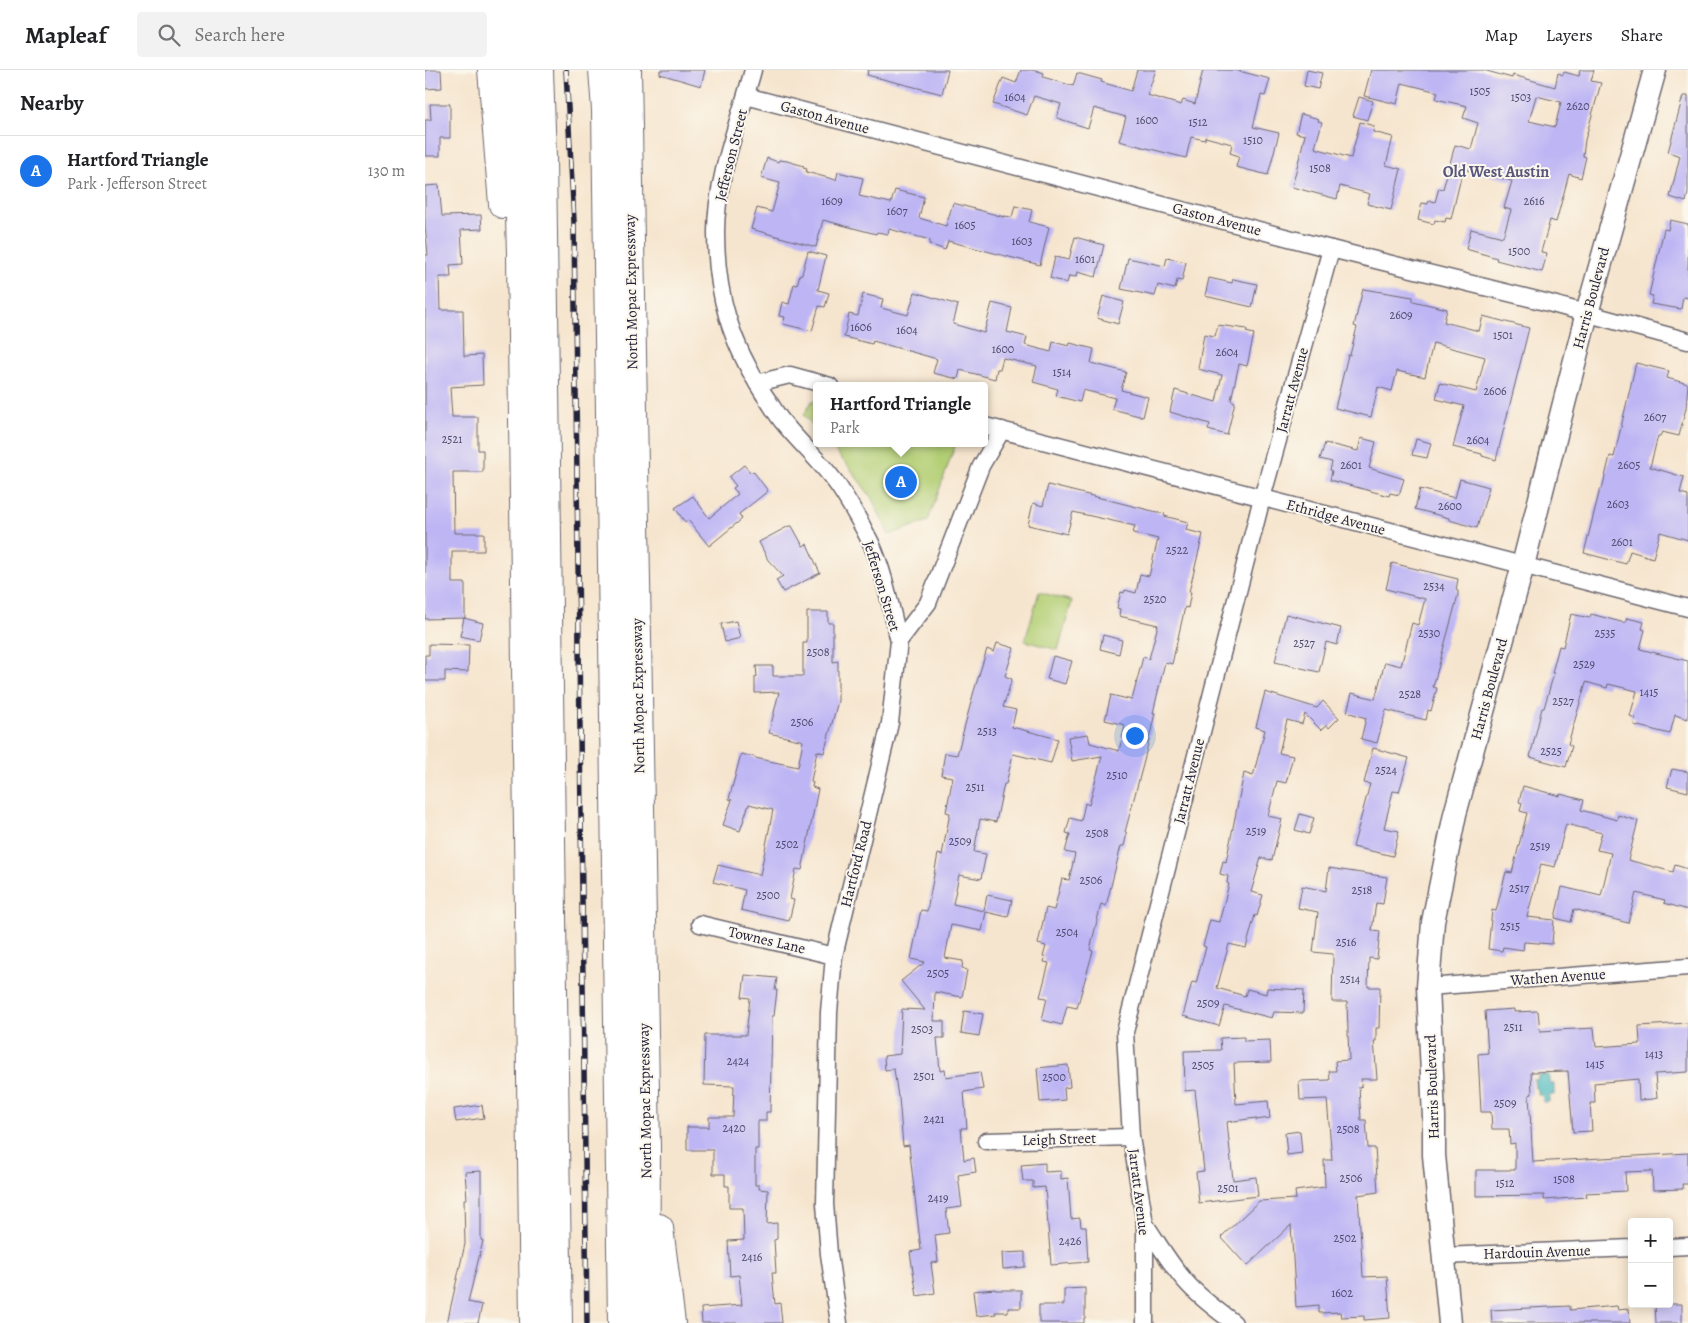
<!DOCTYPE html>
<meta charset="utf-8">
<style>
body{margin:0;font-family:Alegreya,serif;background:#f2f2f2;color:#202124}
.controls{position:absolute;right:15px;bottom:15px;display:grid;overflow:hidden;border-radius:5px;box-shadow:0 2px 12px #0003}
.controls button{width:45px;height:45px;display:grid;place-items:center;padding:0;border:0;border-bottom:1px solid #e0e0e0;background:#fff;color:#202124;font:25px sans-serif}
.you{position:absolute;left:709px;top:665px;width:18px;height:18px;margin:-12px;border:4px solid #fff;border-radius:50%;background:#1a73e8;box-shadow:0 0 0 8px #1a73e833}
.badge{display:grid;place-items:center;width:32px;height:32px;border-radius:50%;background:#1a73e8;color:#fff;font-size:16px;font-weight:700}
.pin{position:absolute;translate:-50% -50%;border:2px solid #fff;box-shadow:0 1px 5px #0006}
.popup{position:absolute;left:388px;top:312px;width:175px;height:65px;box-sizing:border-box;display:grid;place-content:center;border-radius:5px;background:#fff;filter:drop-shadow(0 1px 4px #0005);font-size:16px;white-space:nowrap;color:#757577}
.popup b{font-size:19px;color:#202124}
.popup::after{content:'';position:absolute;left:50%;top:100%;margin-left:-10px;border:10px solid transparent;border-top-color:#fff}
.list{margin:0;padding:0;list-style:none}
h2{display:flex;justify-content:space-between;align-items:center;height:65px;margin:0;padding:0 20px;font-size:21px}
h2 small{font-size:16px;font-weight:400;color:#757577}
.list li{display:grid;grid-template-columns:32px 1fr auto;gap:15px;align-items:center;box-sizing:border-box;height:70px;padding:0 20px;border-top:1px solid #e0e0e0}
.list b{display:block;font-size:19px;white-space:nowrap}
.list p{margin:0;font-size:16px;white-space:nowrap;color:#757577}
.list em{font-size:16px;font-style:normal;color:#757577}
.icon{flex:none;width:28px;height:28px;fill:none;stroke:currentColor;stroke-width:2;stroke-linecap:round;stroke-linejoin:round}
.map{position:relative;flex:none;width:1263px;height:1253px;overflow:hidden}
header{display:flex;align-items:center;gap:30px;box-sizing:border-box;height:70px;padding:0 25px;background:#fff;border-bottom:1px solid #e0e0e0}
header strong{font-size:24px}
nav{display:flex;gap:28px;margin-inline-start:auto;font-size:18px}
.search{width:350px;height:45px;background:#f2f2f2;display:flex;align-items:center;gap:12px;box-sizing:border-box;padding:0 18px;border-radius:5px;color:#757577;font-size:19px}
main{display:flex}
aside{flex:1;background:#fff}
.map>svg:first-child{display:block}
.green{fill:#b3cf75;stroke:#6a7858}
.water{fill:#4ababf;stroke:#366e7d}
.building{fill:#beb6f4;fill-rule:evenodd}
.lines{fill:none;stroke-linecap:round;stroke-linejoin:round}
.street-casing{stroke:#6c666e;stroke-width:19}
.secondary-casing{stroke:#6c666e;stroke-width:25}
.highway-casing{stroke:#6c666e;stroke-width:30}
.street{stroke:#fff;stroke-width:16}
.secondary{stroke:#fff;stroke-width:22}
.highway{stroke:#fff;stroke-width:28}
.rail-casing{stroke:#22223b;stroke-width:5.5}
.rail{stroke:#fbf7ec;stroke-width:4;stroke-dasharray:11;stroke-linecap:butt}
.labels{text-anchor:middle;stroke-width:4;stroke-linejoin:round;paint-order:stroke}
.number-label{font-size:12px;fill:#494769}
.street-label{font-size:15px;fill:#22223b;stroke:#fbf7ec}
.neighbourhood-label{font-size:16px;font-weight:bold;fill:#59567c;stroke:#fbf7ec}
</style>
<header>
<strong>Mapleaf</strong>
<div class="search"><svg class="icon" aria-label="search" viewBox="0 0 24 24"><circle cx="10" cy="10" r="6"/><path d="M15 15l6 6"/></svg>Search here</div>
<nav><a>Map</a><a>Layers</a><a>Share</a></nav>
</header>
<main>
<aside>
<h2>Nearby<small></small></h2>
<ul class="list">
<li><span class="badge">A</span><div><b>Hartford Triangle</b><p>Park · Jefferson Street</p></div><em>130 m</em></li>
</ul>
</aside>
<div class="map">
<svg width="1263" height="1253" viewBox="0 0 1263 1253">
<rect width="100%" height="100%" fill="#fbf7ec"/>
<filter id="ink" filterUnits="userSpaceOnUse"><feTurbulence type="fractalNoise" baseFrequency=".02" numOctaves="2"/><feDisplacementMap in="SourceGraphic" scale="10" xChannelSelector="R" yChannelSelector="G"/><feConvolveMatrix kernelMatrix="1 2 1 2 8 2 1 2 1" color-interpolation-filters="sRGB"/></filter>
<filter id="wash" filterUnits="userSpaceOnUse"><feTurbulence type="fractalNoise" baseFrequency=".0096" numOctaves="4" result="noise"/><feDisplacementMap in="SourceGraphic" scale="20" xChannelSelector="R" yChannelSelector="G"/><feGaussianBlur stdDeviation="1.12" result="paint"/><feColorMatrix in="noise" values="0 0 0 0 0 0 0 0 0 0 0 0 0 0 0 0 0 1.4 0 .05"/><feComposite in="paint" operator="in"/></filter>
<g filter="url(#wash)">
<rect width="100%" height="100%" fill="#f6e5ce"/>
<g class="green">
<path d="M387,331L392,332V360L379,345Z"/>
<path d="M403,373H531L503,451L464,465L446,427L424,397Z"/>
<path d="M614,522L647,531L633,580L600,571Z"/>
</g>
<path class="water" d="M1113,1005H1124V1014H1129V1025H1124V1032H1118V1025H1113V1019L1110,1018L1109,1010L1113,1009Z"/>
<g id="blocks">
<g class="building">
<path d="M0,0H16L17,18L0,19Z"/>
<path d="M235,0H280L276,16L235,4Z"/>
<path d="M443,0H523L517,24L442,5Z"/>
<path d="M596,0H610L619,3L618,7L648,16L652,3L677,10L676,12L706,21L712,0H731L722,25L756,35L758,30L770,34L778,0H810L845,9L840,26L836,25L828,57L854,63L843,105L811,97L814,86L805,83L807,74L780,67V70L766,67L761,88L694,71L701,47L669,38L663,58L632,48L636,34L609,26L602,45L568,34L578,8L591,13Z"/>
<path d="M882,0L897,3L893,19L879,16Z"/>
<path d="M946,0H1058L1087,8L1088,5L1130,17L1133,3L1138,5L1139,2L1154,6L1155,0H1169L1166,11L1176,13L1160,70L1158,86L1161,87L1156,108L1144,104L1131,152L1125,150L1116,182L1122,183L1117,202L1071,190L1072,188L1041,179L1046,159L1078,167L1086,140L1079,138L1087,111L1038,99L1026,149L1021,148L1020,152L1010,150L1009,154L993,150L997,133L1003,134L1004,130L1010,132L1014,118L1018,119L1030,75L1046,79L1053,53L1038,48L1042,36L1011,29L1013,22L977,13L972,34L939,26ZM1111,26L1136,32L1130,57L1104,51Z"/>
<path d="M1258,26H1263V123L1261,132L1245,127L1255,86L1243,82Z"/>
<path d="M934,27L948,31L942,50L928,46Z"/>
<path d="M5,34H25V68H15V86H0V50H6Z"/>
<path d="M876,44L894,49L893,51L897,52L890,78L926,88L935,52L949,56L948,62L968,67L961,95L976,99L966,140L942,134L945,124L915,116L912,129L867,117L880,65L871,63Z"/>
<path d="M342,88L353,92L354,90L362,91L379,96L378,98L382,99L381,102L411,110L413,102L438,108L434,126L466,133L470,120L499,127L494,148L521,156L528,133L579,147V146L587,147L590,136L607,140L604,152L624,157L615,195L523,171L520,180L504,174L505,170L464,159L463,164L452,162L451,164L398,150L391,177L326,159L332,138L347,142L355,113L336,108Z"/>
<path d="M14,115L17,146L56,145L57,159L36,160L38,194L25,195L26,207H14L15,240H38L39,286L57,285L58,315L25,317L27,347H53V380H58V402H28L29,463H59V481H27V513H40V548L0,549V185H3L0,156V116Z"/>
<path d="M1245,150L1263,154V228L1258,227L1256,239L1226,234L1228,226L1224,225L1239,159L1243,160Z"/>
<path d="M650,167L679,175L671,207L652,202L651,207L644,206L642,213L625,208L630,187L644,190Z"/>
<path d="M383,181L401,186L393,220L404,223L400,237L394,236L387,261L358,254L360,247L354,246L357,232L364,234L369,214L372,215L375,204H377Z"/>
<path d="M703,188L740,196L742,188L761,192L757,211L752,210L750,219L733,215L730,226L696,219Z"/>
<path d="M784,208L807,213L808,209L832,214L827,237L780,226Z"/>
<path d="M938,219L988,227V231L1022,239L1019,252L1054,261L1058,246L1104,258L1071,390L1057,386V384L1028,377L1039,336L1011,329L1015,313L1051,322L1060,287L1008,273L1000,307L972,301L967,321L953,317L946,347L910,338L923,285H925L932,257L929,256Z"/>
<path d="M490,222L533,235L528,254L559,263L567,233L587,238L582,262L602,267L600,275L626,282L628,272L644,276L645,273L669,279L666,293L701,302L696,320L723,327L718,347L687,339L690,328L658,320L655,332L631,326L633,319L608,312L612,296L578,288L575,299H572L570,309L535,300L533,309L508,303L512,289L448,271L447,274L419,267L424,244L433,246L438,224L458,229L456,238L483,245Z"/>
<path d="M678,226L699,232L693,254L672,248Z"/>
<path d="M793,255L822,259L821,262L829,264L822,296L814,294L806,330L810,332L802,365L783,360L785,354L745,342L750,320L791,332L797,305L773,299L779,264L790,266Z"/>
<path d="M1211,293L1244,301L1242,308L1263,314L1261,338L1254,366L1237,362L1235,366H1233L1225,397L1259,407L1255,423L1263,425V470L1235,462L1228,488L1205,481L1201,494L1159,483L1175,419H1177L1185,386L1189,387Z"/>
<path d="M936,368L951,372L944,398L979,409L974,425L965,423L964,426L905,410L907,401L905,400L907,392L895,389L900,373L933,381Z"/>
<path d="M991,369L1006,373L1002,388L987,385Z"/>
<path d="M319,395L326,403L328,401L343,421L314,444L317,449L284,476L263,450L260,452L250,438L268,426L284,448L313,424L308,418L311,416L304,407Z"/>
<path d="M1035,409L1064,417L1052,458L1024,450V448L990,439L995,419L1030,428Z"/>
<path d="M623,415L740,444L739,446L763,452L761,460L778,464L764,522H766L763,538L760,537L747,594L740,592L728,643H730L719,691L700,762L702,763L699,776H696L681,836L676,834L665,880L668,881L652,938L642,936L637,955L617,950L622,928L615,927L624,893L619,892L620,888L618,887L621,876L613,874L621,838L629,840L637,809L644,810L650,784L640,782L645,764L641,763L645,748L656,751L660,733L664,735L677,686L647,691L643,667L663,664L665,673L694,681L700,655L680,650L686,625L707,630L718,587L724,589L733,555L694,546L695,539L692,538L696,522L699,523L700,520L711,523L715,504L724,506L733,469L708,463L710,456L648,442L642,464L603,455L608,433L618,436Z"/>
<path d="M364,456H367L378,476L382,474L395,503L358,522L351,510L358,506L343,490L334,472Z"/>
<path d="M967,493L1033,509L1031,520L1033,521V525L1008,617L1012,618L1006,641L1003,640L1001,650L961,640L952,673L936,669L941,648L922,642L927,623L950,629L960,592L976,596L987,553L993,555L1000,529L961,519Z"/>
<path d="M382,542H403V553H408V592L413,591V631L399,683L392,681L386,711L388,712L387,717L393,719L377,800L371,799L365,829L369,830L364,851L316,840L320,820L288,812L293,795L335,805L348,740L324,734L315,761L298,755L307,730L304,729L316,684L330,687V688L373,697L378,671L344,663L354,622L330,623V607H332L331,596H348V606H378V573H382Z"/>
<path d="M861,544L916,558L912,575L901,572L894,602L850,592Z"/>
<path d="M1146,544L1165,548L1166,544L1200,553L1202,548L1219,552L1217,559L1220,560L1215,579L1263,591V649L1250,645L1245,664L1209,655L1210,648L1205,646L1212,621L1183,614L1182,618L1161,612L1143,674L1147,676L1141,697L1105,687L1117,638H1119L1129,603H1127L1134,576L1138,577Z"/>
<path d="M39,548L58,553L54,570L35,566Z"/>
<path d="M311,551L315,568L300,572L296,554Z"/>
<path d="M678,565L697,570L694,584L675,579Z"/>
<path d="M572,573L589,578L580,606L587,609L578,637L591,640L587,657L633,669L626,693L588,684L581,714H579L571,752L555,749L549,782L561,784L556,809L534,805L528,834L559,841L562,825L587,830L583,847L561,842L557,861L526,855L520,888L538,891L537,898L542,900L537,927L510,922L509,951H519V968H512L515,1001L520,1000L521,1007L555,1002L558,1019L539,1022L542,1058H536L539,1090L549,1088L551,1102L533,1105L537,1137L521,1139L524,1163L510,1165L513,1192L506,1193L510,1223L492,1226L485,1182L496,1180L484,1075L478,1076L474,1027H473L469,999L460,1000L459,986L475,984L477,939L500,940L476,911L500,892L486,889L496,840L502,841L513,784L517,785L525,743L521,742L528,707L516,705L520,683L532,685L549,621L562,579L569,582Z"/>
<path d="M4,574L44,575L43,602L20,601V611H0V585H4Z"/>
<path d="M628,586L647,591L640,614L622,609Z"/>
<path d="M840,622L892,638L898,631L914,648L904,658L902,655L896,660L880,644L877,654L862,650L854,683L868,686L861,713L852,711L843,746L857,749L847,790L836,788L826,822L838,825L832,846L830,845L821,878L804,874L792,918L820,926L822,919L841,924L842,918L879,920L878,943L849,942L847,948L800,936L794,956L758,946L767,912L771,913L781,877L778,876L785,850L794,852L804,814L802,813L803,806L795,804L798,791L801,792L819,703L828,706L840,660L831,657Z"/>
<path d="M948,678L984,688L974,722L968,721L959,758L974,761L968,786L928,777L945,714L939,713Z"/>
<path d="M1247,699L1263,702V722L1242,717Z"/>
<path d="M1098,716L1135,726V724L1159,730L1156,740L1192,750L1193,745L1213,751L1203,790L1248,802L1250,795L1263,799V840L1239,833L1240,830L1211,823L1203,853L1149,839L1146,852L1130,848L1137,817L1176,826L1186,783L1172,780L1177,763L1141,754L1130,797L1116,794L1102,847L1129,850L1127,874L1099,872L1098,880L1078,877L1077,881L1063,879L1067,840L1071,841L1081,802L1087,803L1102,743L1095,741L1097,733L1094,732Z"/>
<path d="M875,744L889,748L884,764L870,760Z"/>
<path d="M904,798L962,807L958,834L951,833L947,860L955,861L952,889L944,888L943,917H955L954,958H951V971H949L952,1009H936L937,1016L934,1017L936,1050H941L943,1078H950L953,1122L933,1125L938,1207L962,1206L965,1248L939,1250V1246L916,1247L915,1242L894,1243V1235L871,1237L866,1155L822,1196L796,1167L834,1131L871,1129L870,1121L900,1117L899,1090H907L902,1029L875,1030L874,1011L905,1010L904,1001H911L910,991L924,990L922,932H907L908,884L888,882L893,842L873,838L877,816L901,821Z"/>
<path d="M320,905L352,908L350,920H352L349,946H347L345,1042H341V1051H333V1079H330V1115H334V1119L343,1120L342,1154L352,1153V1169L349,1170L351,1203H347L350,1234L355,1233L357,1253H277L276,1238L317,1235L314,1205L305,1206L303,1171L319,1170L318,1138H304V1116H300V1104H288V1080H262V1057H284V1047H308L309,1016L279,1015L280,965H321L325,928L317,927Z"/>
<path d="M1089,939V942L1113,941L1115,961L1169,958L1171,977L1215,974L1214,956L1263,953V1002L1230,1004L1232,1028L1228,1029L1214,1030L1213,1009L1169,1013L1170,1033H1165L1167,1061L1148,1062L1143,1001L1106,1002L1107,1024L1104,1025L1108,1092L1263,1083V1114H1257L1258,1119L1228,1120L1227,1101L1200,1102L1201,1121L1161,1123L1162,1127L1119,1130V1125L1051,1126V1100H1090V1073L1085,1074L1084,1059H1067L1066,1042H1056L1053,984L1063,983L1060,941Z"/>
<path d="M539,941L558,944L554,966L536,963Z"/>
<path d="M819,967V971L845,970L846,992L809,993L811,1034L843,1031L845,1048L831,1050V1048L802,1052L808,1110L831,1107L833,1126L774,1133L771,1102L779,1101L770,1020L760,1021L759,981L796,980L795,968Z"/>
<path d="M643,995L645,1017L639,1018L640,1030L615,1032L612,998Z"/>
<path d="M57,1035L59,1048L31,1052L29,1039Z"/>
<path d="M875,1061L877,1083L862,1085L860,1063Z"/>
<path d="M620,1093V1102L636,1101V1109L643,1108L646,1149L655,1148L656,1157H661L663,1192L626,1195L620,1117L608,1118V1111H598L596,1095Z"/>
<path d="M56,1101V1170L58,1171L43,1232L57,1235L53,1253H22L40,1174L39,1129H42L40,1102Z"/>
<path d="M600,1182V1197L578,1199L577,1183Z"/>
<path d="M660,1218V1248H659V1253H614V1235H639V1219Z"/>
<path d="M570,1219V1220H596V1238H583V1242H570L571,1244L551,1246L548,1221Z"/>
<path d="M1230,1234H1257V1253H1231Z"/>
<path d="M1145,1236V1240L1192,1236L1193,1240L1203,1239L1205,1253H1067L1066,1240Z"/>
</g>
</g>
</g>
<g filter="url(#ink)">
<use href="#blocks" fill-opacity="0" stroke="#6c666e" stroke-width="1"/>
<g class="lines">
<defs>
<g id="street">
<path d="M328,0C314,52 291,107 291,162C291,226 306,273 340,326C346,334 351,344 357,351C376,375 400,395 416,420C427,437 437,455 446,473C460,504 466,539 474,571"/>
<path d="M321,26L906,179L1120,232L1263,271"/>
<path d="M332,313L365,305L405,316"/>
<path d="M560,356L1263,538"/>
<path d="M275,854L409,886"/>
<path d="M1003,917L1263,897"/>
<path d="M561,1071L706,1067"/>
<path d="M720,1154C733,1173 745,1194 761,1212C775,1228 792,1240 809,1253"/>
<path d="M1244,1177L1263,1176"/>
<path d="M1018,1186L1207,1178"/>
<path d="M414,1253L404,1184L400,1134L404,942L409,886L465,653L474,571L503,533L556,396L577,360"/>
<path d="M720,1253V1154L706,1067L700,962L837,428L906,179"/>
</g>
<path id="secondary" d="M1025,1253L1009,1085V1047L1003,917L1008,852L1030,744L1098,495L1162,243L1230,0"/>
<g id="highway">
<path d="M67,0L78,134"/>
<path d="M91,0L96,184L109,1253"/>
<path d="M114,0L117,88L130,1073L133,1253"/>
<path d="M178,0L181,40L197,1253"/>
<path d="M202,0L221,1078L220,1253"/>
<path d="M234,1158L246,1253"/>
</g>
</defs>
<use href="#street" class="street-casing"/>
<use href="#secondary" class="secondary-casing"/>
<use href="#highway" class="highway-casing"/>
<use href="#street" class="street"/>
<use href="#secondary" class="secondary"/>
<use href="#highway" class="highway"/>
<defs>
<path id="rail" d="M141,0L149,152L162,1253"/>
</defs>
<use href="#rail" class="rail-casing"/>
<use href="#rail" class="rail"/>
</g>
</g>
<g class="labels">
<g class="number-label">
<text x="1055" y="25">1505</text>
<text x="590" y="31">1604</text>
<text x="1096" y="31">1503</text>
<text x="1153" y="40">2620</text>
<text x="722" y="54">1600</text>
<text x="773" y="56">1512</text>
<text x="828" y="74">1510</text>
<text x="895" y="102">1508</text>
<text x="407" y="135">1609</text>
<text x="1109" y="135">2616</text>
<text x="472" y="145">1607</text>
<text x="540" y="159">1605</text>
<text x="597" y="175">1603</text>
<text x="1094" y="185">1500</text>
<text x="660" y="193">1601</text>
<text x="976" y="249">2609</text>
<text x="436" y="261">1606</text>
<text x="482" y="264">1604</text>
<text x="1078" y="269">1501</text>
<text x="578" y="283">1600</text>
<text x="802" y="286">2604</text>
<text x="637" y="306">1514</text>
<text x="1070" y="325">2606</text>
<text x="1230" y="351">2607</text>
<text x="27" y="373">2521</text>
<text x="1053" y="374">2604</text>
<text x="926" y="399">2601</text>
<text x="1204" y="399">2605</text>
<text x="1193" y="438">2603</text>
<text x="1025" y="440">2600</text>
<text x="1197" y="476">2601</text>
<text x="752" y="484">2522</text>
<text x="1009" y="520">2534</text>
<text x="730" y="533">2520</text>
<text x="1004" y="567">2530</text>
<text x="1180" y="567">2535</text>
<text x="879" y="577">2527</text>
<text x="393" y="586">2508</text>
<text x="1159" y="598">2529</text>
<text x="1224" y="626">1415</text>
<text x="985" y="628">2528</text>
<text x="1138" y="635">2527</text>
<text x="377" y="656">2506</text>
<text x="562" y="665">2513</text>
<text x="1126" y="685">2525</text>
<text x="961" y="704">2524</text>
<text x="692" y="709">2510</text>
<text x="550" y="721">2511</text>
<text x="831" y="765">2519</text>
<text x="672" y="767">2508</text>
<text x="535" y="775">2509</text>
<text x="362" y="778">2502</text>
<text x="1115" y="780">2519</text>
<text x="666" y="814">2506</text>
<text x="1094" y="822">2517</text>
<text x="937" y="824">2518</text>
<text x="343" y="829">2500</text>
<text x="1085" y="860">2515</text>
<text x="642" y="866">2504</text>
<text x="921" y="876">2516</text>
<text x="513" y="907">2505</text>
<text x="925" y="913">2514</text>
<text x="783" y="937">2509</text>
<text x="1088" y="961">2511</text>
<text x="497" y="963">2503</text>
<text x="1229" y="988">1413</text>
<text x="313" y="995">2424</text>
<text x="1170" y="998">1415</text>
<text x="778" y="999">2505</text>
<text x="499" y="1010">2501</text>
<text x="629" y="1011">2500</text>
<text x="1080" y="1037">2509</text>
<text x="509" y="1053">2421</text>
<text x="309" y="1062">2420</text>
<text x="923" y="1063">2508</text>
<text x="926" y="1112">2506</text>
<text x="1139" y="1113">1508</text>
<text x="1080" y="1117">1512</text>
<text x="803" y="1122">2501</text>
<text x="513" y="1132">2419</text>
<text x="920" y="1172">2502</text>
<text x="645" y="1175">2426</text>
<text x="327" y="1191">2416</text>
<text x="917" y="1227">1602</text>
</g>
<g class="street-label">
<text transform="translate(400 47) rotate(15)" y="5">Gaston Avenue</text>
<text transform="translate(306 85) rotate(-76)" y="5">Jefferson Street</text>
<text transform="translate(792 149) rotate(15)" y="5">Gaston Avenue</text>
<text transform="translate(206 222) rotate(-91)" y="5">North Mopac Expressway</text>
<text transform="translate(1166 228) rotate(-75)" y="5">Harris Boulevard</text>
<text transform="translate(867 320) rotate(-75)" y="5">Jarratt Avenue</text>
<text transform="translate(911 447) rotate(15)" y="5">Ethridge Avenue</text>
<text transform="translate(457 516) rotate(73)" y="5">Jefferson Street</text>
<text transform="translate(1064 619) rotate(-75)" y="5">Harris Boulevard</text>
<text transform="translate(213 626) rotate(-91)" y="5">North Mopac Expressway</text>
<text transform="translate(764 711) rotate(-76)" y="5">Jarratt Avenue</text>
<text transform="translate(431 794) rotate(-76)" y="5">Hartford Road</text>
<text transform="translate(342 870) rotate(13)" y="5">Townes Lane</text>
<text transform="translate(1133 907) rotate(-4)" y="5">Wathen Avenue</text>
<text transform="translate(1007 1017) rotate(-92)" y="5">Harris Boulevard</text>
<text transform="translate(220 1031) rotate(-91)" y="5">North Mopac Expressway</text>
<text transform="translate(634 1069) rotate(-2)" y="5">Leigh Street</text>
<text transform="translate(714 1122) rotate(83)" y="5">Jarratt Avenue</text>
<text transform="translate(1112 1182) rotate(-2)" y="5">Hardouin Avenue</text>
</g>
<g class="neighbourhood-label">
<text x="1071" y="107">Old West Austin</text>
</g>
</g>
</svg>
<div class="controls">
<button>+</button>
<button>−</button>
</div>
<div class="you"></div>
<div class="pin badge" style="left:476px;top:412px">A</div>
<div class="popup"><b>Hartford Triangle</b>Park</div>
</div>
</main>
